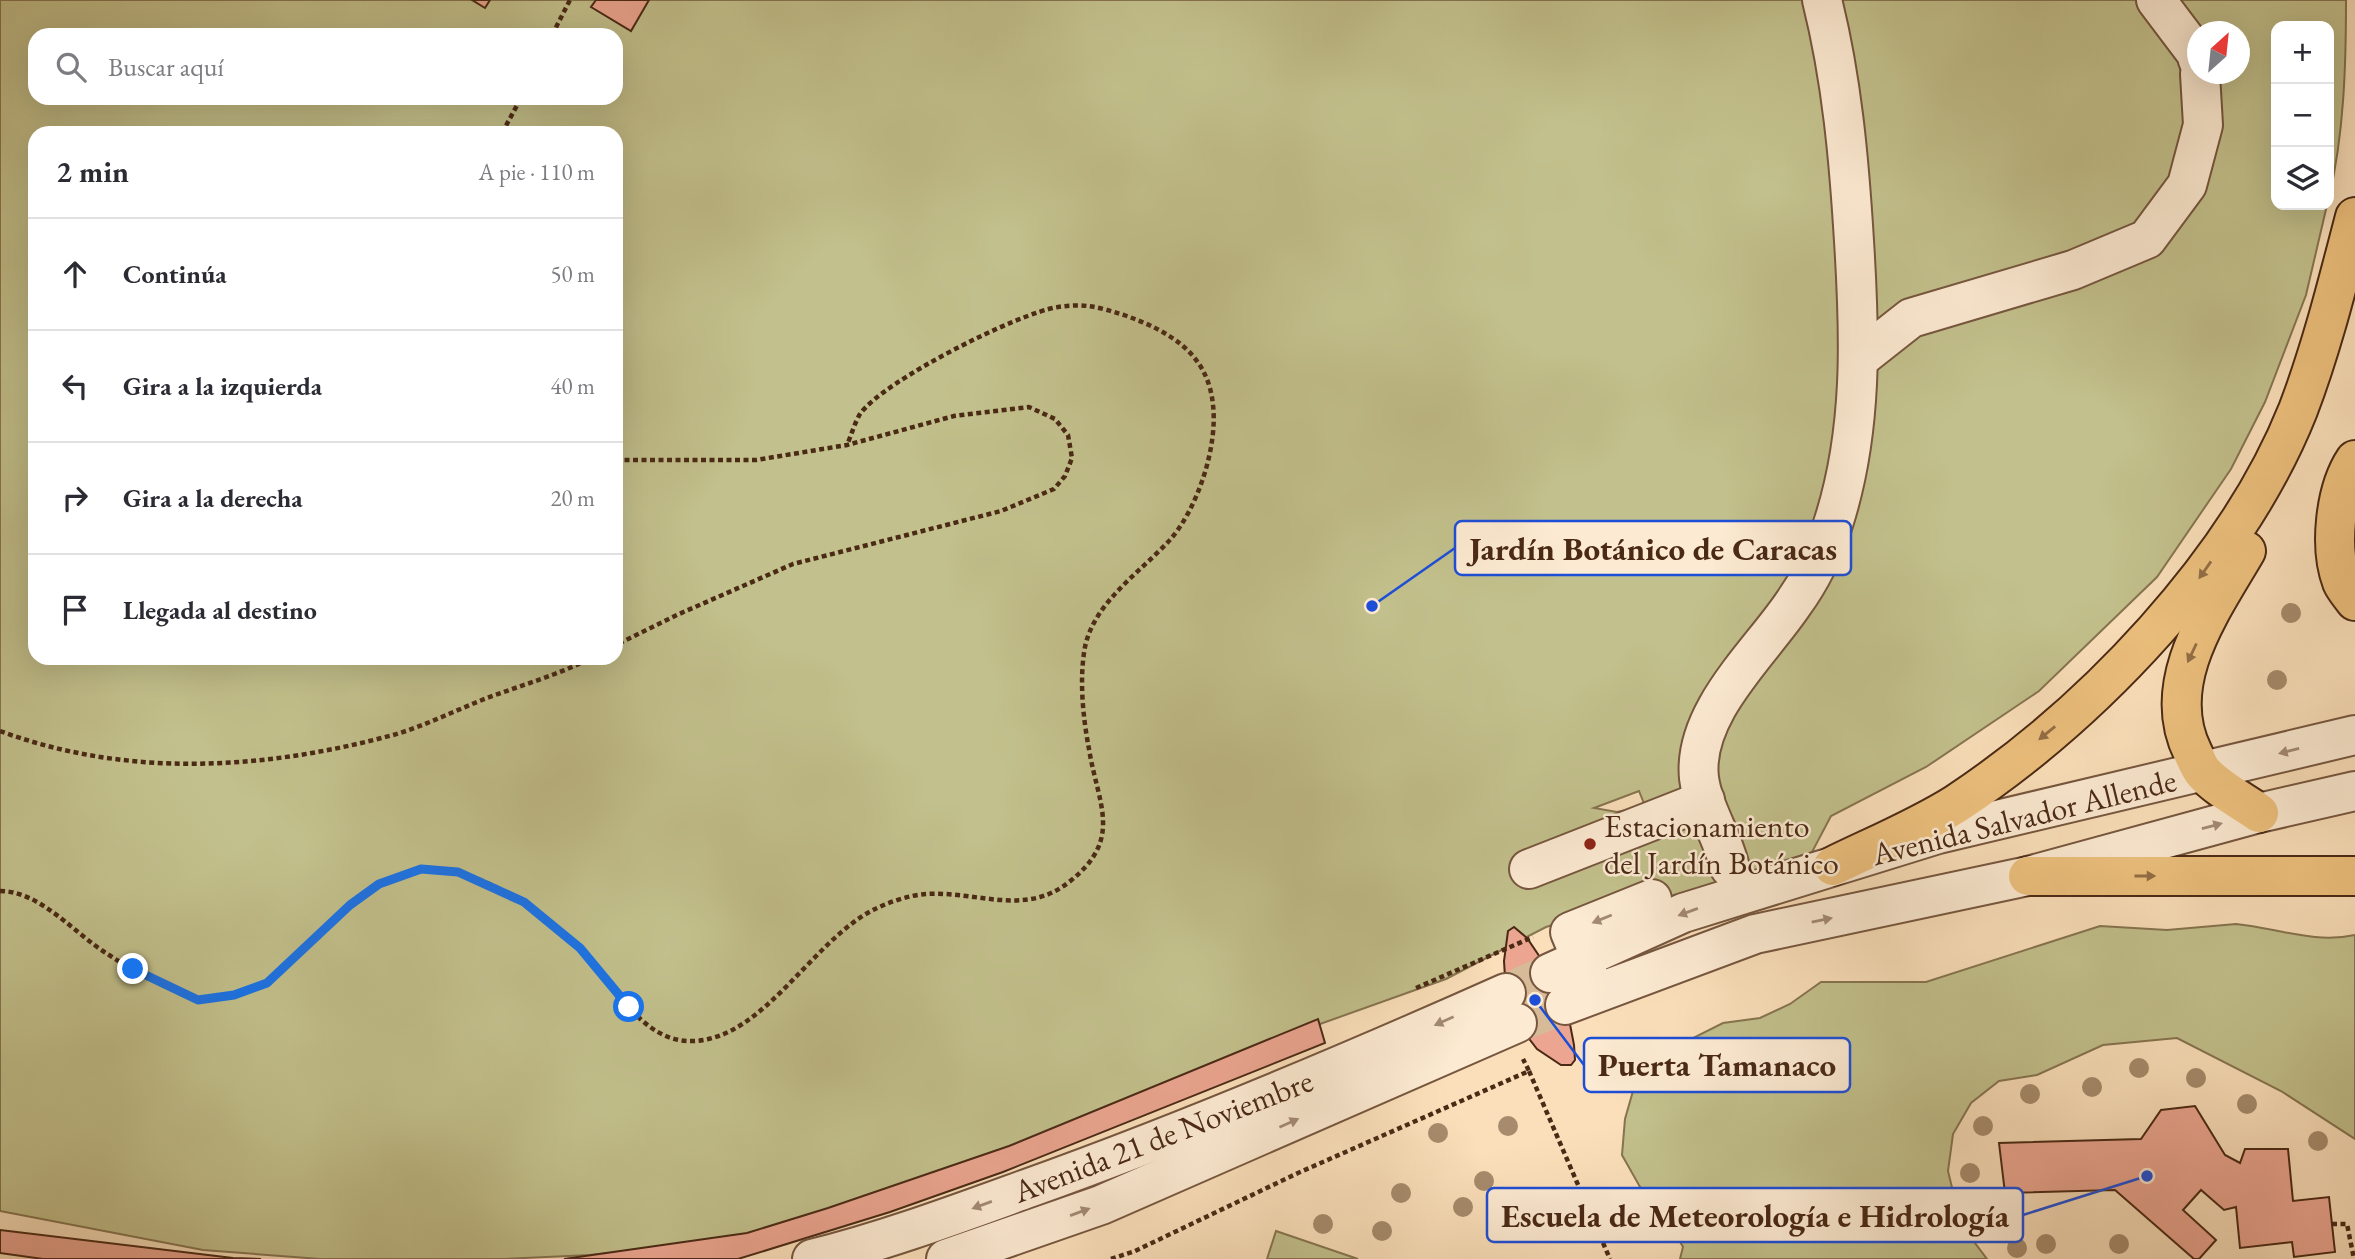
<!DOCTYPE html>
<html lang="es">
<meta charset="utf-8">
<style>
body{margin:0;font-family:"EB Garamond",serif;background:#f2f2f3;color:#2b2b33}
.controls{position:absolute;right:21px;top:21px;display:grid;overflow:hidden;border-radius:14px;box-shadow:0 7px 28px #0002}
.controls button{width:63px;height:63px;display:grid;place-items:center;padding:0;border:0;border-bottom:2px solid #e1e1e2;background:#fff;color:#2b2b33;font:35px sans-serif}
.compass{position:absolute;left:2187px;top:21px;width:63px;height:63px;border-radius:50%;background:#fff;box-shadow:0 7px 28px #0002;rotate:27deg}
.stop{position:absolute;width:21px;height:21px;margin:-16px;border:5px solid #1a73e8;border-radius:50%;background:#fff}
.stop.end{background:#1a73e8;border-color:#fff;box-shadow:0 2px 7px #0008}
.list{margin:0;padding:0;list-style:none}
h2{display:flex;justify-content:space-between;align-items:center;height:91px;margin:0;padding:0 28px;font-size:30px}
h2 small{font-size:23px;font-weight:400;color:#7c7c81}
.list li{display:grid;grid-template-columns:46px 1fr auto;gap:21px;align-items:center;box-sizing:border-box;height:112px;padding:0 28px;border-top:2px solid #e1e1e2}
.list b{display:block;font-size:26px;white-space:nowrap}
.list em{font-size:23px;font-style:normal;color:#7c7c81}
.icon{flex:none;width:38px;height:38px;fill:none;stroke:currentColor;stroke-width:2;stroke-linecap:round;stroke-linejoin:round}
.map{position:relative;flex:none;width:2355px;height:1259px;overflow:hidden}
.search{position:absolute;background:#fff;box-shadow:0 7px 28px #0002;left:28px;top:28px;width:595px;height:77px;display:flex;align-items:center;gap:18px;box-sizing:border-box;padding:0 24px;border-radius:21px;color:#7c7c81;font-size:26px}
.panel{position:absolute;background:#fff;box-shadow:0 7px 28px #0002;left:28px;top:126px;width:595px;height:539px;border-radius:21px}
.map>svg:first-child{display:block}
.green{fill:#c2c08c;stroke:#867450;stroke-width:2;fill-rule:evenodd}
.building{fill:#eba590;stroke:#4a2915;stroke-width:2}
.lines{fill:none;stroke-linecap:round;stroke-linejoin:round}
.minor-tunnel{stroke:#d7bb99;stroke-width:38;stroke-dasharray:38 19;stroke-linecap:butt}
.minor-casing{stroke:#76563e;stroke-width:42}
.highway-casing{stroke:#4a2915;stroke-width:42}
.path{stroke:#4a2915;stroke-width:4.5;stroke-dasharray:5 3.5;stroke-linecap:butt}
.minor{stroke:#fcead2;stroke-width:38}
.highway{stroke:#edc07d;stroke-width:38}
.tree{fill:#a68b6c}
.oneway{fill:#936d44}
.oneway2{fill:#a38a74}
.route{stroke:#1a73e8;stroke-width:9}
.poi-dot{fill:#8f2418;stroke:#fcead2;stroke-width:2.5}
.labels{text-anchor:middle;stroke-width:5;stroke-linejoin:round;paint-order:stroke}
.street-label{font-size:32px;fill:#4a2915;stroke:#fcead2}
.poi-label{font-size:32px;fill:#4a2915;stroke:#fcead2;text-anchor:start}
.leader{fill:none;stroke:#1d4ed8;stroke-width:2.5}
.callout-dot{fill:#1d4ed8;stroke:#fcead2;stroke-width:2.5}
.callout{fill:#fcead2;stroke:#1d4ed8;stroke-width:2.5}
.callout-label{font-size:33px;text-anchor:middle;font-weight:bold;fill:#4a2915}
</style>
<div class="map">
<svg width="2355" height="1259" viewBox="0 0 2355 1259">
<rect width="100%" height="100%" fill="#fadfba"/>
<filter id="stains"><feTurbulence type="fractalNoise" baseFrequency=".00286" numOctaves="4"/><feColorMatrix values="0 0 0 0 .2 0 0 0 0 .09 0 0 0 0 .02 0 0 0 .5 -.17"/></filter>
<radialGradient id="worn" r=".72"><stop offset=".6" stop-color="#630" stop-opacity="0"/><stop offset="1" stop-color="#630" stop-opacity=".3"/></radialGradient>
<g class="green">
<path d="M0,0H2346C2346,67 2344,133 2329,198V26H2276V205H2327L2306,295L2265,402L2231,469L2157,577L2039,691L1926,767L1831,816L1811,854L1666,899L1597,912L1546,927L1446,979L1320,1024L1170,1093L736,1241L590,1255L502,1259H320L203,1250L0,1211ZM2198,32H2240V74H2198ZM35,35H616V98H35ZM35,133H616V658H35ZM1639,791L1645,806L1617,812L1594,808Z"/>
<path d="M2236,924C2277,928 2314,944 2355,935V1139L2281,1091L2177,1038L2103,1045L2037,1075L1999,1081L1971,1103L1953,1134L1948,1171L1956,1204L1969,1235L1987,1259H1680L1683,1247L1665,1215L1640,1187L1622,1155L1625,1119L1635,1084L1664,1064L1689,1040L1723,1023L1760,1018L1790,1004L1821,982H1926L2100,926L2167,930Z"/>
<path d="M1276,1231L1358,1259H1267Z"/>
</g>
<g class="building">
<path d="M472,0H490L485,8Z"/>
<path d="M596,0H649L631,31L591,7Z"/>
<path d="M1514,927L1527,938L1550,972L1569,1019L1574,1045L1575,1060L1571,1065H1561L1537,1049L1527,1036L1506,993L1504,961L1508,931Z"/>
<path d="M1318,1019L1325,1043L1003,1172L890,1212L738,1259H564L747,1233L828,1208L1009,1146Z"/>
<path d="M2195,1106L2225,1155L2240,1163L2245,1149H2288L2293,1201L2329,1197L2335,1252L2294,1257L2292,1242L2240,1248L2236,1207L2224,1210L2201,1190L2183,1210L2216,1240L2199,1259H2194L2115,1190L2005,1193L1999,1143L2141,1139L2161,1110Z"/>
<path d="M0,1230L233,1258L261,1259H43L0,1253Z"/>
</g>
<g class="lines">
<g class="minor-tunnel">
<path d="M1506,993L1550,973"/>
<path d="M1517,1023L1565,1005"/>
</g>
<defs>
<g id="minor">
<path d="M2156,0L2196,53L2198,60"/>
<path d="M1859,359L1911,318L2073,270L2147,239L2187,185L2203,125L2200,74"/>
<path d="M1730,868C1723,837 1703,809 1699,778C1692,713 1760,653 1793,604C1811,579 1824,553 1833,524C1863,432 1860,336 1854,241C1849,159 1842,80 1822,0"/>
<path d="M1529,869L1705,800"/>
<path d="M1550,973L1683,913L1938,834L2355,735"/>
<path d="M1591,982L1570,932L1652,899"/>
<path d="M1565,1005L1755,934L2028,876L2259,813L2355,791"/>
<path d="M812,1259C885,1241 957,1214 1029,1188C1191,1130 1349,1063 1506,993"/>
<path d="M946,1259L1101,1205L1517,1023"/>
</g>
<g id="highway">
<path d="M2355,460C2335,490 2329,548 2342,582C2345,589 2351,595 2355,601"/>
<path d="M2246,551C2211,611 2158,683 2193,753C2196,759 2199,767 2203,772C2217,788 2242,801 2259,813"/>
<path d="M1833,866C1874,846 1918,828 1956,804C2092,714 2237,563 2298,410C2322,347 2338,282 2355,217"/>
<path d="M2028,876H2355"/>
</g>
</defs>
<use href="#minor" class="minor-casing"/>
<use href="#highway" class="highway-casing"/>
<g class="path">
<path d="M552,35L570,0"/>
<path d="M502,133L521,98"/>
<path d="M616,460H756L847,445L954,416L1029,407L1055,419L1068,435L1072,458L1065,476L1054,489L1001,511L793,564L679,614L616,645"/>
<path d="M0,731C127,778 263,770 393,735C425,726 456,710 487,698C522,685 558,675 591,658"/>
<path d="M0,891C40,891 74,933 106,953C125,966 145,976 166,986C179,992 193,1000 208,999C226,997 246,993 263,985C276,979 286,965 297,955C340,914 392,853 460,873C504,886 542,913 575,943C609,975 639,1044 694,1041C764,1038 811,942 873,910C889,902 909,895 927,894C978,891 1025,917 1069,882C1124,839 1098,805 1089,749C1083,718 1079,679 1085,647C1094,603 1139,573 1168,542C1197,511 1218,447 1213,405C1208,353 1169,331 1124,315C1098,307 1085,303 1058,307C1018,313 883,381 860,414C855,422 851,436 847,445"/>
<path d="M1416,988L1533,937"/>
<path d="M1529,1071L1610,1259"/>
<path d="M2332,1224H2347L2354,1259"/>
<path d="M1111,1259L1135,1251L1298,1173L1529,1071L1523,1059"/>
</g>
<use href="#minor" class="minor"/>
<use href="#highway" class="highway"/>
</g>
<g class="tree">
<circle cx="2291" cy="613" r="10"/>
<circle cx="2277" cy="680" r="10"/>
<circle cx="2139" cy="1068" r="10"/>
<circle cx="2196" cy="1078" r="10"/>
<circle cx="2092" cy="1087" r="10"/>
<circle cx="2030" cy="1094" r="10"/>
<circle cx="2247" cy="1104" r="10"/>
<circle cx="1508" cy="1126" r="10"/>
<circle cx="1983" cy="1126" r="10"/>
<circle cx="1438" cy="1133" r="10"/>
<circle cx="2318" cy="1141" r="10"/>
<circle cx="1970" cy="1173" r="10"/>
<circle cx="1484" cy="1181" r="10"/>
<circle cx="1401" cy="1193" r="10"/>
<circle cx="1463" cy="1207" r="10"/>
<circle cx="1323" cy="1224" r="10"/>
<circle cx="1382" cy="1231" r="10"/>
<circle cx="2046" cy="1244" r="10"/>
<circle cx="2119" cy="1244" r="10"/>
<circle cx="2017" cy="1248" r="10"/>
</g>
<defs><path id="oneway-solid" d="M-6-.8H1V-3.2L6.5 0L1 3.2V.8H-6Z" transform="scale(1.75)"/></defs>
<g class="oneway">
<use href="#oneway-solid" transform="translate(2205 570) rotate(125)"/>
<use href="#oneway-solid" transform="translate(2192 653) rotate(115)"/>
<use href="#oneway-solid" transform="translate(2047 733) rotate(141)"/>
<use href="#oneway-solid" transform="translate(2145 876)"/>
</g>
<g class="oneway2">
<use href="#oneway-solid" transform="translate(2289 751) rotate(166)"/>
<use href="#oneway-solid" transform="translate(2212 826) rotate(-15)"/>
<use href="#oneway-solid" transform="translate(1688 912) rotate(160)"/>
<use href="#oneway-solid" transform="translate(1602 919) rotate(158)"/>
<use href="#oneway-solid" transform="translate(1822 920) rotate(-12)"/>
<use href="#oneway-solid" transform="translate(1444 1021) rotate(156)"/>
<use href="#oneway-solid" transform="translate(1289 1123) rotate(-24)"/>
<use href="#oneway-solid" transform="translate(982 1205) rotate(160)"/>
<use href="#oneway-solid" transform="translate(1080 1212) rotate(-20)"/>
</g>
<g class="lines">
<path class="route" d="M133,969L198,1000L234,995L267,983L350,905L379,884L421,869L458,872L524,902L580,948L629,1007"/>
</g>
<circle class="poi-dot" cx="1590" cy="844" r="7"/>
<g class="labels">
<g class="street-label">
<text transform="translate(2024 817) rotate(-14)" y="11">Avenida Salvador Allende</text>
<text transform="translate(1163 1136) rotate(-21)" y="11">Avenida 21 de Noviembre</text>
</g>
<g class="poi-label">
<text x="1604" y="837">Estacionamiento<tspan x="1604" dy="37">del Jardín Botánico</tspan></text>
</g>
</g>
<path class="leader" d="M1372 606L1455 548M1535 1000L1584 1065M2147 1176L2023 1215"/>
<g class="callout-dot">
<circle cx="1372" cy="606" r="7"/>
<circle cx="1535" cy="1000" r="7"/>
<circle cx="2147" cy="1176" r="7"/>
</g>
<g class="callout">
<rect x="1455" y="521" width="396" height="54" rx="7"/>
<rect x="1584" y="1038" width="266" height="54" rx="7"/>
<rect x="1487" y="1188" width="536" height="54" rx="7"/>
</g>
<g class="callout-label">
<text x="1653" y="560">Jardín Botánico de Caracas</text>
<text x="1717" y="1076">Puerta Tamanaco</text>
<text x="1755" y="1227">Escuela de Meteorología e Hidrología</text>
</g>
<rect width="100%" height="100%" filter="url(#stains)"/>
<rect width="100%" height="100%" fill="url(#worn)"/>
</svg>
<div class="controls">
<button>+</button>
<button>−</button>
<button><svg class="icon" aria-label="layers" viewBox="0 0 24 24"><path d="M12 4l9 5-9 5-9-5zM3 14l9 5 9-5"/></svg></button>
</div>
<svg class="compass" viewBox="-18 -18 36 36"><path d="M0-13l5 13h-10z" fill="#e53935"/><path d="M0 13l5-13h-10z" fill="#7c7c81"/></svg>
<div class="stop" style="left:629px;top:1007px"></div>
<div class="stop end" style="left:133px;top:969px"></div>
<div class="search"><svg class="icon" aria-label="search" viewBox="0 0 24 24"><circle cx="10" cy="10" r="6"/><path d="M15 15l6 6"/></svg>Buscar aquí</div>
<section class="panel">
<h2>2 min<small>A pie · 110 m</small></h2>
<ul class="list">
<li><svg class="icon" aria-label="ahead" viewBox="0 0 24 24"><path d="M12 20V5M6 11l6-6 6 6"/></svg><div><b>Continúa</b></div><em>50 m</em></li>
<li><svg class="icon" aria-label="left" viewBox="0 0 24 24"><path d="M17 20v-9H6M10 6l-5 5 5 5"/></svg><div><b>Gira a la izquierda</b></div><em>40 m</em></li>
<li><svg class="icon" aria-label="right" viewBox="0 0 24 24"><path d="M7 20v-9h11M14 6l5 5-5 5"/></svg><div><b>Gira a la derecha</b></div><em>20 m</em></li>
<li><svg class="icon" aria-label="arrive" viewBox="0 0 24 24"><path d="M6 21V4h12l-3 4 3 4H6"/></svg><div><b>Llegada al destino</b></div></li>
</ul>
</section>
</div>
